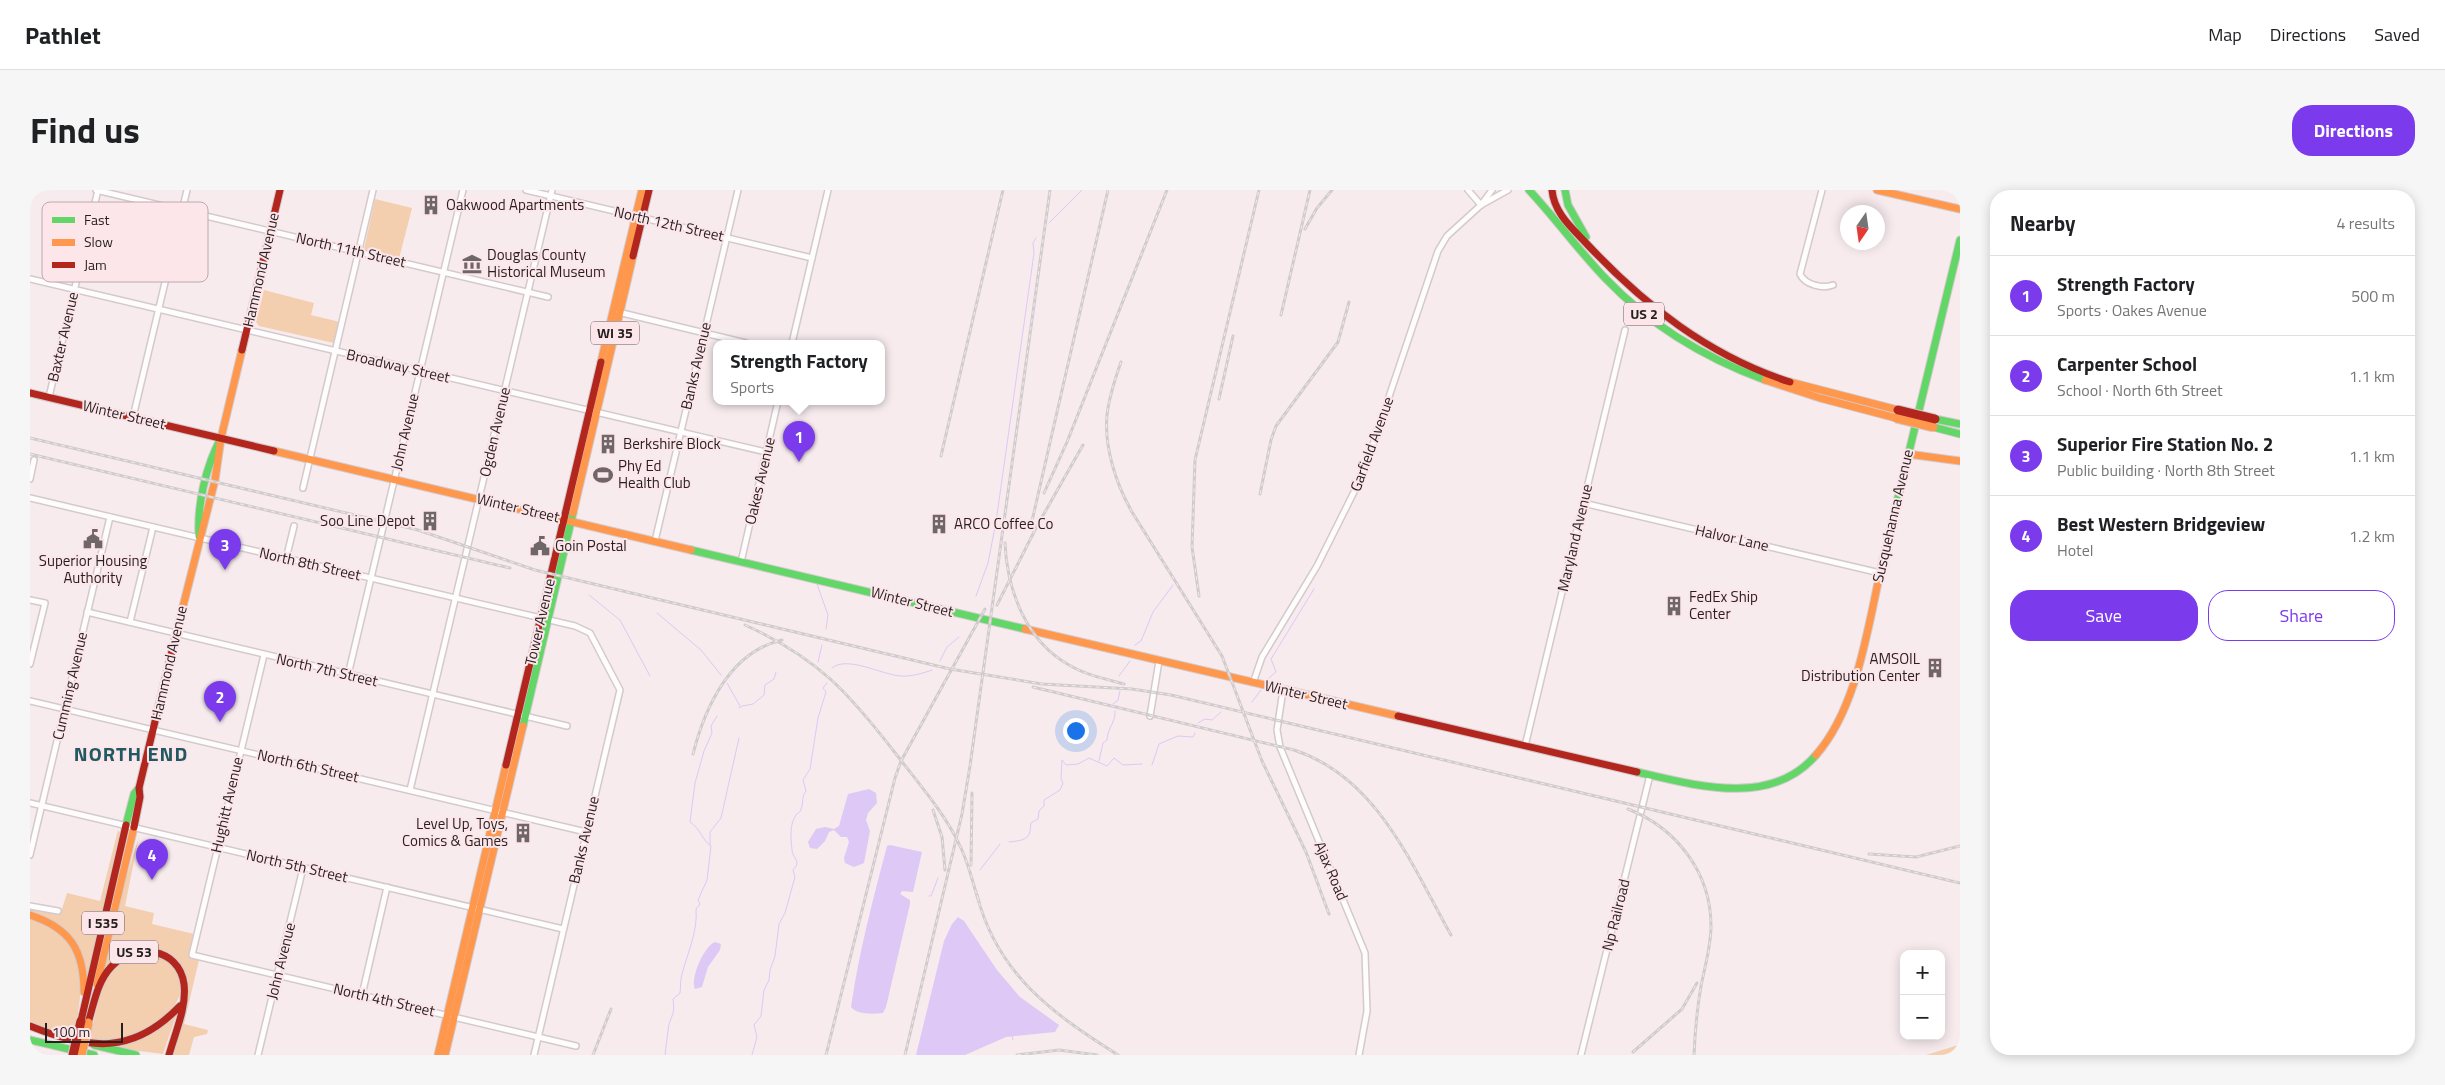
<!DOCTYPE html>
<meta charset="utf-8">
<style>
body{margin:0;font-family:"Titillium Web",sans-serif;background:#f6f6f6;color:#202124}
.controls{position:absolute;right:15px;bottom:15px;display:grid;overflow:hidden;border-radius:10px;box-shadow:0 2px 12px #0003}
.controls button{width:45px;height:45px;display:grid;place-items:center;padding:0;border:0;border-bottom:1px solid #e0e0e0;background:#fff;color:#202124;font:25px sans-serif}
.compass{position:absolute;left:1810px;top:15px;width:45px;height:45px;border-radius:50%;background:#fff;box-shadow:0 2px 12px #0003;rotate:193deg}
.scale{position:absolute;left:15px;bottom:12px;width:78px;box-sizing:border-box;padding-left:5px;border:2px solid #261f20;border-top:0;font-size:14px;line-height:18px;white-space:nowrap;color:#261f20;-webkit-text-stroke:4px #fce6ea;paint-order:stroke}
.you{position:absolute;left:1045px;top:540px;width:18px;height:18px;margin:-12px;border:4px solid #fff;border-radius:50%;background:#1a73e8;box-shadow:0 0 0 8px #1a73e833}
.badge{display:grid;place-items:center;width:32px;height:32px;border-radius:50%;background:#7c3aed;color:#fff;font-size:16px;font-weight:700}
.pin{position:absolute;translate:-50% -41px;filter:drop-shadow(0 1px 2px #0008)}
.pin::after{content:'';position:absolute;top:26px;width:18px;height:15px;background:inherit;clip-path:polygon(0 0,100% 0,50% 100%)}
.popup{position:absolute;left:683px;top:150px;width:172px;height:65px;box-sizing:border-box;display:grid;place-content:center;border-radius:10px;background:#fff;filter:drop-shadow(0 1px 4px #0005);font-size:16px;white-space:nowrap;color:#757577}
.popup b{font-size:19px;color:#202124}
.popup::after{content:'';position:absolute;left:50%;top:100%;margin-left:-10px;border:10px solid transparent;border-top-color:#fff}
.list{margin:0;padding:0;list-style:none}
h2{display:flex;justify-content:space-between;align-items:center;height:65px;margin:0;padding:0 20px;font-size:21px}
h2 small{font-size:16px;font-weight:400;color:#757577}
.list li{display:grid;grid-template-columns:32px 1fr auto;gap:15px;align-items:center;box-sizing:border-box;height:80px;padding:0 20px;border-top:1px solid #e0e0e0}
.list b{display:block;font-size:19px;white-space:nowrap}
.list p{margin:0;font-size:16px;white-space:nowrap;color:#757577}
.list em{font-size:16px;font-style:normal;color:#757577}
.actions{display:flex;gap:10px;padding:15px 20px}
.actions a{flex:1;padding:11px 0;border:1px solid #7c3aed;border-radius:20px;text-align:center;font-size:18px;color:#7c3aed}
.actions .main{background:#7c3aed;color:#fff}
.map{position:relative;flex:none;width:1930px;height:865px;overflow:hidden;border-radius:20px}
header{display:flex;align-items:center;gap:30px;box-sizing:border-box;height:70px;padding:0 25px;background:#fff;border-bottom:1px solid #e0e0e0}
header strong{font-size:24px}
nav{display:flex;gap:28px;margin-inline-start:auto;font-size:18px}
.intro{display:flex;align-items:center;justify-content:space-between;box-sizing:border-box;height:120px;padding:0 30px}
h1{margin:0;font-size:35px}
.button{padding:12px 22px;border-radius:20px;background:#7c3aed;color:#fff;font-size:18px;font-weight:700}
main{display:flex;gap:30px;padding:0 30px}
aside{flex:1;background:#fff;border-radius:20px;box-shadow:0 2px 12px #0003}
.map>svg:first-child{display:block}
.green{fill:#f3cfb0}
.water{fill:#dec8f6}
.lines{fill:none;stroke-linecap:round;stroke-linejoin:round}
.stream{stroke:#dec8f6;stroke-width:1}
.street-casing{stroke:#d3cacc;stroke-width:8}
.fast-casing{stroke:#d3cacc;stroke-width:9}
.slow-casing{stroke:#d3cacc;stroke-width:9}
.jam-casing{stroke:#d3cacc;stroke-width:9}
.street{stroke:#fefcfc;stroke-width:5}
.fast{stroke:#63d668;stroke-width:7}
.slow{stroke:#ff974d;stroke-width:7}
.jam{stroke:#b3261e;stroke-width:7}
.rail-casing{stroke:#cfcccd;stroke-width:3}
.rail{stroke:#fce6ea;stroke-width:1;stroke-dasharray:4;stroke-linecap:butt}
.slow-bridge-casing{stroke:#d3cacc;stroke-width:11;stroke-linecap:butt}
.jam-bridge-casing{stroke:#d3cacc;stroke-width:11;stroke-linecap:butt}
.slow-bridge{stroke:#ff974d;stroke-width:9}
.jam-bridge{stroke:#b3261e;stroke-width:9}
.labels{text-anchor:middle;stroke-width:4;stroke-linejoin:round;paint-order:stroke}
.shield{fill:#fce6ea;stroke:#665b5d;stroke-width:1}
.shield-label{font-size:14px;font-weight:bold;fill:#261f20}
.poi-label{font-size:15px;fill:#261f20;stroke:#fce6ea;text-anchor:start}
.street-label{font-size:15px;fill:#261f20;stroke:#fce6ea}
.district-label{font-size:20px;font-weight:bold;letter-spacing:1px;fill:#205962;stroke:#fce6ea}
.key{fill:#fce6ea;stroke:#bcaaad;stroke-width:1}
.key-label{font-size:14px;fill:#261f20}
</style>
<header>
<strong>Pathlet</strong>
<nav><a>Map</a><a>Directions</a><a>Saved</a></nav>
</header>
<div class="intro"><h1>Find us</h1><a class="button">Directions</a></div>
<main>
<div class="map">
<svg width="1930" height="865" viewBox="0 0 1930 865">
<rect width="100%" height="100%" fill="#f7ebee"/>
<g class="green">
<path d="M345,9L382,18L369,69L339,62L334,59Z"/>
<path d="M234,100L284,113L281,125L310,132L304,153L229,136L226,132Z"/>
<path d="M88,640L90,643L57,796L49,757L0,723V718L31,722L37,703L70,711Z"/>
<path d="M109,646L95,716L124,723L122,734L164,744L159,768L169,770L154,834L178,840L177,844L164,847L159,865H142L155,786L125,757C103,754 89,763 75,778L86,722Z"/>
<path d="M0,729C54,747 55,780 47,830L63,834C67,818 70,796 80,783C98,761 141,754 150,789C153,804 147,813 138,824C104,863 42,851 0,831Z"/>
<path d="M147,823L133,864L93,859L82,855H87Z"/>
<path d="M1925,856H1930V865H1896Z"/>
</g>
<g class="water">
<path d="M839,599L846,603L847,613L838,623L836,630L840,641L834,673L824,677L815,673L814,668L819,652L817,647H811L804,640L799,642L795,651L787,659L780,658L778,652L786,639L795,637L804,639L809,636L818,604Z"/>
<path d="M860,655L892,662L883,702L872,701L870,704L880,710V714L856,817L853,823C844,824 827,825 821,817C829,762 843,709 857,656Z"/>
<path d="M928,727L934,731L967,780L990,807L1029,835L1025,842L976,847L935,865H886L914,751L922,734Z"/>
<path d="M685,752L691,754L690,760L678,777L672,797L665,799C660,788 674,756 685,752Z"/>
</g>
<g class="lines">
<g class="stream">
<path d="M1019,33L1052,0"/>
<path d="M787,394L798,425L796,439"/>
<path d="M559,405L590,430L620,486"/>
<path d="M946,406L958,373L966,332L1004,63L1003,53L1006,48"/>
<path d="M627,423L671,460L691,485"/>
<path d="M1105,455L1111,451L1123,422L1143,395"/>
<path d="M910,471L917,457L929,447"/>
<path d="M788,472L792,455"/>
<path d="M802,478C817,465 852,485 871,486C880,487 894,483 902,480"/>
<path d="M1089,486L1100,471"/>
<path d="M1239,488L1246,482L1241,469L1284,399"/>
<path d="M697,493L710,516"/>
<path d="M1222,512L1231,500"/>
<path d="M1083,514L1088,510L1090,501"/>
<path d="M709,518L712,516L723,514L734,505L735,495L744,489L746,482"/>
<path d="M1168,533L1175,529L1182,530L1191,522"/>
<path d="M1069,571L1073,553L1077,550C1077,539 1086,532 1085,521"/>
<path d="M1122,575L1129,554L1148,546L1163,547L1165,543"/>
<path d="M979,652C986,651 999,651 1000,641C1001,638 1000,636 1001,633L1008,629L1009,621L1014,616V610L1030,600L1033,593L1031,589L1032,570L1036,575L1048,574L1059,568L1077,576L1084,568L1093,575L1112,574"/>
<path d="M680,655V642L691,628L709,548"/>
<path d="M950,680L970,654"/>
<path d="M899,706H901L908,688"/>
<path d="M982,846L983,850"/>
<path d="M635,865C636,856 637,849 638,841C639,826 646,827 643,809L650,803C651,796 650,790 652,784C658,762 668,740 666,719L670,714L668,710L677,690L681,656C672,650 670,638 660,632L665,593L674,561L682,543L681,536L687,526"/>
<path d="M722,865L727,847L724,835L731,826L734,800L739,790L740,780L745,766L749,734L755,723L765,687L763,680C772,670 763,670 762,660C761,649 759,635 766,625C769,621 770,624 771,619C774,612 771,607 776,601L773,590L780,579L788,528L796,502L793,498L797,493"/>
</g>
<defs>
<g id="street">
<path d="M66,0L518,107"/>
<path d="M496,0L782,68"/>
<path d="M1438,0L1451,15"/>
<path d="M1792,0L1770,84C1775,95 1793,99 1803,95"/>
<path d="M1451,15L1478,0"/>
<path d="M0,89L736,262"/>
<path d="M588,122L716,153"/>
<path d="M762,153L798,0"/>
<path d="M19,207L68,0"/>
<path d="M103,227L157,0"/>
<path d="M0,289L4,270"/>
<path d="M273,298L343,0"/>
<path d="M0,308L545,436L560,443L590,500L504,865"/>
<path d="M1553,313L1850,383"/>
<path d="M625,351L708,0"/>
<path d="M256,369L264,336"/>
<path d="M711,372L748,211"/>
<path d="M0,410L15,413L0,474"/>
<path d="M57,422L537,536"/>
<path d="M100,432L123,337"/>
<path d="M234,465L162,765L546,856"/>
<path d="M318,485L433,0"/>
<path d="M1223,493L1232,467L1287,376L1333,284L1408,61L1417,46L1451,15L1462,0"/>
<path d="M1253,500L1247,540L1250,557L1335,763L1337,821L1329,865"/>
<path d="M0,511L556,642"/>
<path d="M1120,526L1129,471"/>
<path d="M1495,556L1595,140"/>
<path d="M380,600L522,0"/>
<path d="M0,613L533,739"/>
<path d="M0,665L80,327"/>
<path d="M0,716L28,721"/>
<path d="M332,805L357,697"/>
<path d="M228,865L273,678"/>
<path d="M1551,865L1620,585"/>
</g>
<g id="fast">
<path d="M1499,0C1526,29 1549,61 1576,89C1621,136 1675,168 1735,190"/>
<path d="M1535,0L1538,15L1556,47"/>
<path d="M1905,229L1930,234"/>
<path d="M1903,237L1930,244"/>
<path d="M169,346C167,314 176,276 191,248"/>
<path d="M661,360L995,439"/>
<path d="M1853,370L1930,50"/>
<path d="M493,536L543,323"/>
<path d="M1607,582C1664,595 1741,618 1786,565"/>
<path d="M96,635L104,604L109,598"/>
<path d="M0,850L64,865"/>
<path d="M64,855L106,865"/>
</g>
<g id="slow">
<path d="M1847,0L1930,19"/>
<path d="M571,172L612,0"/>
<path d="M1735,190L1790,208L1866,228"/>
<path d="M1760,192L1868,220"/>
<path d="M244,261L661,360"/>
<path d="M1878,264L1930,271"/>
<path d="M543,323L603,66"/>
<path d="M995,439L1368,526"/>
<path d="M147,440L185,290L191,248L212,160"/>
<path d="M1786,565C1829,516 1838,433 1853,370"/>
<path d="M0,725C40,738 54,760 54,802"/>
<path d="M67,794L104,637"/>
<path d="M408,865L476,575"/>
<path d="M415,865L493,536"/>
</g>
<g id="jam">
<path d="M1522,0C1524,23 1542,38 1556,53C1614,115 1679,166 1760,192"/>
<path d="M603,66L619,0"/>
<path d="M212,160L250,0"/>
<path d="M0,203L244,261"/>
<path d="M1368,526L1607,582"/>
<path d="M476,575L571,172"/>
<path d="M104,637L110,607L109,598L147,440"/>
<path d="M51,831L96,635"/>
<path d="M58,833C64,814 67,792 81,777C104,752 149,757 154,794C157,817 145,843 139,865"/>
<path d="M0,836C59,860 103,865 150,816"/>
</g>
</defs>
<use href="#street" class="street-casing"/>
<use href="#fast" class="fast-casing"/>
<use href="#slow" class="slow-casing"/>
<use href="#jam" class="jam-casing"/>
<use href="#street" class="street"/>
<use href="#fast" class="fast"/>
<use href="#slow" class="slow"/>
<use href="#jam" class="jam"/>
<defs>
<g id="rail">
<path d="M1275,39L1287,18L1302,0"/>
<path d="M1251,125L1280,0"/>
<path d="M1091,172C1085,189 1079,207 1077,225C1074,257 1086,294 1102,322L1192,466L1232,571L1276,662L1299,724"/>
<path d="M1189,209L1203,146"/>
<path d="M0,248L388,340L505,380L920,479L1012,494L1102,499L1141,505L1930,693"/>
<path d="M0,264L480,378"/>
<path d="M911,266L973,0"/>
<path d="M1014,303L1037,252L1137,0"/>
<path d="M1230,304L1241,250L1246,236L1308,152L1319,112"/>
<path d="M1002,331L1078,0"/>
<path d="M975,353C977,400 996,451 1039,475C1056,485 1075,489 1094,494"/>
<path d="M1169,406L1162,357L1165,270L1229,0"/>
<path d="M967,415L1007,336L1053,255"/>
<path d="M715,435C788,468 819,503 866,564C889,594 915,623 931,658C939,675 943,694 949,712"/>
<path d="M1003,497L1264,560C1347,587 1381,674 1421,745"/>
<path d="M663,564C675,517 700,462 752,450"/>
<path d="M1598,619C1646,638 1681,682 1681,736C1681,756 1675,776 1671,796C1667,819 1665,842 1664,865"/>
<path d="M903,620L912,647L915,680"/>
<path d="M1839,664L1886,667L1930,656"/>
<path d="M941,675L942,603"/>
<path d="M947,705C967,784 1023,824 1088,865"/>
<path d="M1603,862L1652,819L1667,793"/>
<path d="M563,865L581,819"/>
<path d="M796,865L865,588L871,571L955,419"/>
<path d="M875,865L932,624L940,576L1020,0"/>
<path d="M987,865L1029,860L1067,865"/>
</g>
</defs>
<use href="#rail" class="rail-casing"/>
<use href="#rail" class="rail"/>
<defs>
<g id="slow-bridge">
<path d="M1866,228L1903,237"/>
<path d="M51,865L58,833"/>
</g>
<g id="jam-bridge">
<path d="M1868,220L1905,229"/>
<path d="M43,865L51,831"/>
</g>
</defs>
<use href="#slow-bridge" class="slow-bridge-casing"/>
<use href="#jam-bridge" class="jam-bridge-casing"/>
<use href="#slow-bridge" class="slow-bridge"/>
<use href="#jam-bridge" class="jam-bridge"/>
</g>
<defs>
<symbol id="building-bare" viewBox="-9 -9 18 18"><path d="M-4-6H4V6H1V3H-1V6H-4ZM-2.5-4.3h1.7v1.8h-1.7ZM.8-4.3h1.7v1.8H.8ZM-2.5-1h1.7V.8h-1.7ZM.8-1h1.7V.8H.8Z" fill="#6f6668" stroke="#fce6ea" stroke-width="2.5" paint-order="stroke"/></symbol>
<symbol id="museum-bare" viewBox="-9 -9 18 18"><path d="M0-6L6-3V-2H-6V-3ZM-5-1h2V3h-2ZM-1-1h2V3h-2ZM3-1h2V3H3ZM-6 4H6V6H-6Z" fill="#6f6668" stroke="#fce6ea" stroke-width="2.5" paint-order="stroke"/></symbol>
<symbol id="stadium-bare" viewBox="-9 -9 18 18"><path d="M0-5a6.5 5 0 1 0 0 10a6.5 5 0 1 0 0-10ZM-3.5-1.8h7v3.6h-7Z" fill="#6f6668" stroke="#fce6ea" stroke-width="2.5" paint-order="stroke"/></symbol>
<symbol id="civic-bare" viewBox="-9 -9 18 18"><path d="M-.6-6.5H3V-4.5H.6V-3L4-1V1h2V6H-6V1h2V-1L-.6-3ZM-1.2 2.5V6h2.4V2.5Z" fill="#6f6668" stroke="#fce6ea" stroke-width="2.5" paint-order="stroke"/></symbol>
</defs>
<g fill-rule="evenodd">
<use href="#building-bare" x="387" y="1" width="28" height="28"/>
<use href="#museum-bare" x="428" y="60" width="28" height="28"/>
<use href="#building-bare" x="564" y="240" width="28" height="28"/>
<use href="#stadium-bare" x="559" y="271" width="28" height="28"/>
<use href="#building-bare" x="386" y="317" width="28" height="28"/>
<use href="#building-bare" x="895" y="320" width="28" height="28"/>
<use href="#civic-bare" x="49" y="335" width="28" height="28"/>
<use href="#civic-bare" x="496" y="342" width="28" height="28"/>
<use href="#building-bare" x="1630" y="402" width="28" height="28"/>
<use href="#building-bare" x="1891" y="464" width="28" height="28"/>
<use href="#building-bare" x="479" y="629" width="28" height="28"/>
</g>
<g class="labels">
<g class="shield">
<rect x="1594" y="112.5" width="40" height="23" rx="4"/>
<rect x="561" y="131.5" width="48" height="23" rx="4"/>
<rect x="52" y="721.5" width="42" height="23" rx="4"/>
<rect x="80" y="750.5" width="48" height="23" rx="4"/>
</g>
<g class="shield-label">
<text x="1614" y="129">US 2</text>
<text x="585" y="148">WI 35</text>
<text x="73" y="738">I 535</text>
<text x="104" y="767">US 53</text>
</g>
<g class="poi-label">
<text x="416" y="20">Oakwood Apartments</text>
<text x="457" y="70">Douglas County<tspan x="457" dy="17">Historical Museum</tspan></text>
<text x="593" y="259">Berkshire Block</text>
<text x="588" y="281">Phy Ed<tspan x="588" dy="17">Health Club</tspan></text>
<text x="385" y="336" text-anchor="end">Soo Line Depot</text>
<text x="924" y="339">ARCO Coffee Co</text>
<text x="525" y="361">Goin Postal</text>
<text x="63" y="376" text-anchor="middle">Superior Housing<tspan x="63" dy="17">Authority</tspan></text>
<text x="1659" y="412">FedEx Ship<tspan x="1659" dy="17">Center</tspan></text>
<text x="1890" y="474" text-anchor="end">AMSOIL<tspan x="1890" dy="17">Distribution Center</tspan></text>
<text x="478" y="639" text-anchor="end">Level Up, Toys,<tspan x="478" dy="17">Comics &amp; Games</tspan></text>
</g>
<g class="street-label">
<text transform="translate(639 34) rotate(13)" y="5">North 12th Street</text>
<text transform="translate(321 60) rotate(13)" y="5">North 11th Street</text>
<text transform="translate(231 80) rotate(-77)" y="5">Hammond Avenue</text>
<text transform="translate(33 147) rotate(-77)" y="5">Baxter Avenue</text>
<text transform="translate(368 176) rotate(13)" y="5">Broadway Street</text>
<text transform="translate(666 176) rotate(-77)" y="5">Banks Avenue</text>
<text transform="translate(94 225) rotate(13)" y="5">Winter Street</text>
<text transform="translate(375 242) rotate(-77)" y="5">John Avenue</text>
<text transform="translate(465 242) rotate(-77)" y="5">Ogden Avenue</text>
<text transform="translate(1342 254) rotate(-70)" y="5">Garfield Avenue</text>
<text transform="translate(730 291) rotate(-77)" y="5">Oakes Avenue</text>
<text transform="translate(488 318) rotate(13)" y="5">Winter Street</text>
<text transform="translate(1863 326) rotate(-77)" y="5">Susquehanna Avenue</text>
<text transform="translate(1545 348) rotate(-77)" y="5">Maryland Avenue</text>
<text transform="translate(1702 348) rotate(13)" y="5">Halvor Lane</text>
<text transform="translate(280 374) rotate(13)" y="5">North 8th Street</text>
<text transform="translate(882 412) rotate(14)" y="5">Winter Street</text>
<text transform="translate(510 432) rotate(-77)" y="5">Tower Avenue</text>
<text transform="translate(139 473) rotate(-77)" y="5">Hammond Avenue</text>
<text transform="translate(297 480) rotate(13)" y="5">North 7th Street</text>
<text transform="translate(40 496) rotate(-77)" y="5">Cumming Avenue</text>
<text transform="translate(1276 505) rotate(13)" y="5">Winter Street</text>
<text transform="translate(278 576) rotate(13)" y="5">North 6th Street</text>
<text transform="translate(197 615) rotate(-77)" y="5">Hughitt Avenue</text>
<text transform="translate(554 650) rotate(-77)" y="5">Banks Avenue</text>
<text transform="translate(267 676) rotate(13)" y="5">North 5th Street</text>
<text transform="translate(1301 681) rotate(67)" y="5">Ajax Road</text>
<text transform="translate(1586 725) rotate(-76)" y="5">Np Railroad</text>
<text transform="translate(251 771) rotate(-76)" y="5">John Avenue</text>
<text transform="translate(354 810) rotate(13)" y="5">North 4th Street</text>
</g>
<g class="district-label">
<text x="101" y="571">NORTH END</text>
</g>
</g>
<rect x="12" y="12" width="166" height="80" rx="8" class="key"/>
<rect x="22" y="27" width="23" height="6" fill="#63d668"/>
<rect x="22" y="49" width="23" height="7" fill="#ff974d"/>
<rect x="22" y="72" width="23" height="6" fill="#b3261e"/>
<g class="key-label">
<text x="54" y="35">Fast</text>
<text x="54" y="57">Slow</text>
<text x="54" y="80">Jam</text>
</g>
</svg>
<div class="controls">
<button>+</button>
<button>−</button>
</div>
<svg class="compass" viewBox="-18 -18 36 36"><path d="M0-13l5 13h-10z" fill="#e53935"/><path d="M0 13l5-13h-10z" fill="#757577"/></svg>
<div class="scale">100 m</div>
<div class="you"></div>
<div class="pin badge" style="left:769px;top:272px">1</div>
<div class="popup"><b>Strength Factory</b>Sports</div>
<div class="pin badge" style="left:190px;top:532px">2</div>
<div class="pin badge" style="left:195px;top:380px">3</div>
<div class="pin badge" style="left:122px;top:690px">4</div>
</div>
<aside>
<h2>Nearby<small>4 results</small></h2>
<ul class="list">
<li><span class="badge">1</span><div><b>Strength Factory</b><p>Sports · Oakes Avenue</p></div><em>500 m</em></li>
<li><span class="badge">2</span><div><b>Carpenter School</b><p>School · North 6th Street</p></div><em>1.1 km</em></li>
<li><span class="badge">3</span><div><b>Superior Fire Station No. 2</b><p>Public building · North 8th Street</p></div><em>1.1 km</em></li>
<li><span class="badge">4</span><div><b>Best Western Bridgeview</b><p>Hotel</p></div><em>1.2 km</em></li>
</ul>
<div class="actions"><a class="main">Save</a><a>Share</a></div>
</aside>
</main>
